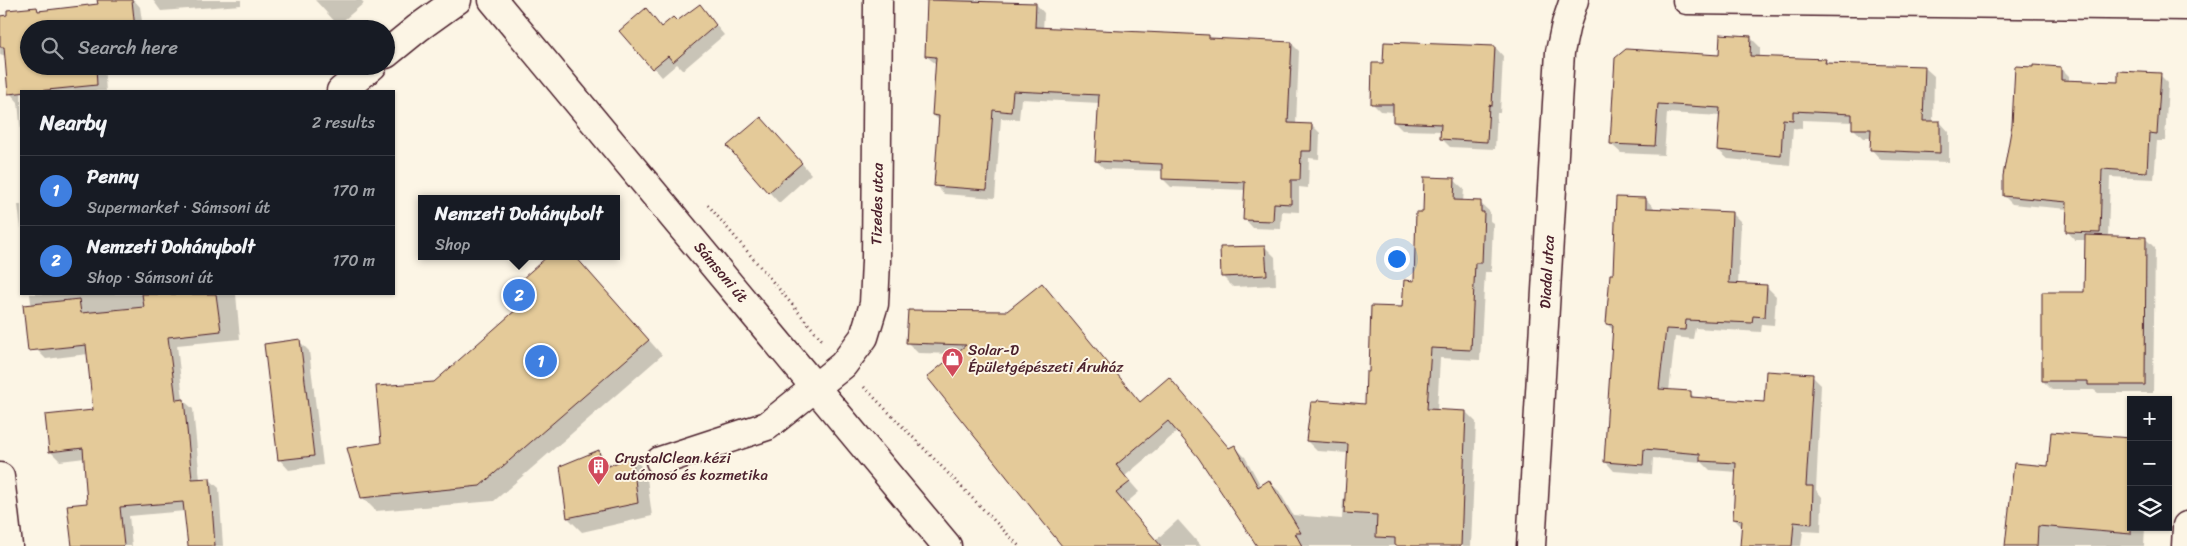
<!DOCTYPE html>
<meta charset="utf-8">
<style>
body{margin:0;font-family:Sriracha,sans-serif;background:#242831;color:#f1f3f6}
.controls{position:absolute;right:15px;bottom:15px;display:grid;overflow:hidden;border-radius:0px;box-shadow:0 1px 4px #0004}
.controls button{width:45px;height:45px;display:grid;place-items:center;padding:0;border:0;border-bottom:1px solid #363941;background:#171b24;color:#f1f3f6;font:25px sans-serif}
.you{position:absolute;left:1396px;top:258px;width:18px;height:18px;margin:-12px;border:4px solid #fff;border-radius:50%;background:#1a73e8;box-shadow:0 0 0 8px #1a73e833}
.badge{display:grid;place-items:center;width:32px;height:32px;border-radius:50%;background:#db2777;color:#fff;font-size:16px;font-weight:700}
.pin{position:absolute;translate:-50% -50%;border:2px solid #fff;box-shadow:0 1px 5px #0006}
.popup{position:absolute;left:418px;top:195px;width:202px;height:65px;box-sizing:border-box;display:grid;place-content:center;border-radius:0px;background:#171b24;filter:drop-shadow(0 1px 4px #0005);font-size:16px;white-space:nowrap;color:#9ea1a6}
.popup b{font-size:19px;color:#f1f3f6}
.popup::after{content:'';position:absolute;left:50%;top:100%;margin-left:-10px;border:10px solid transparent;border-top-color:#171b24}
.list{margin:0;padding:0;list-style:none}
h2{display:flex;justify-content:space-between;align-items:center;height:65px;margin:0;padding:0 20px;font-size:21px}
h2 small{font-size:16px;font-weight:400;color:#9ea1a6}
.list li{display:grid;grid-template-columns:32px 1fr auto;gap:15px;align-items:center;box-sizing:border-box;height:70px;padding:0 20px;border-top:1px solid #363941}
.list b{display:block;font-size:19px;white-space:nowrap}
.list p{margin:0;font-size:16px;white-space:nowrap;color:#9ea1a6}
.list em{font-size:16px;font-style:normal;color:#9ea1a6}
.icon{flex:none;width:28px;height:28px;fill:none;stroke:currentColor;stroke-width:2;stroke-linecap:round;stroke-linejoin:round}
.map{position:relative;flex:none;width:2187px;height:546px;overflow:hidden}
.search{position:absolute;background:#171b24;box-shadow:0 1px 4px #0004;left:20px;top:20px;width:375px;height:55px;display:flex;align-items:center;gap:12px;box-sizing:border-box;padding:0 18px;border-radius:28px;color:#9ea1a6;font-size:19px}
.panel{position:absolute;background:#171b24;box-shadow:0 1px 4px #0004;left:20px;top:90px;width:375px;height:205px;border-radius:0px}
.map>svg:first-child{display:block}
.shadow{fill:#0003}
.building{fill:#e4ca99;stroke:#4a1f2b}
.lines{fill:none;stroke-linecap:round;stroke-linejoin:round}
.minor-casing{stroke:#4a1f2b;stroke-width:31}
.major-casing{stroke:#4a1f2b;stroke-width:31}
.path{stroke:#4a1f2b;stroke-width:3;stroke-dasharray:1 4;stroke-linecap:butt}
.minor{stroke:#fcf5e5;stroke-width:28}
.major{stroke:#fcf5e5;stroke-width:28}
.labels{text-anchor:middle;stroke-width:4;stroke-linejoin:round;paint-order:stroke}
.street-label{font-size:15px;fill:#4a1f2b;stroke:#fcf5e5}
.poi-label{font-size:15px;fill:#4a1f2b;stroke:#fcf5e5;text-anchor:start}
</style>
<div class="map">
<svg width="2187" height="546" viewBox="0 0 2187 546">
<rect width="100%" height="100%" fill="#fcf5e5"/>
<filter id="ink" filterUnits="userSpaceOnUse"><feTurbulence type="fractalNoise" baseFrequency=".02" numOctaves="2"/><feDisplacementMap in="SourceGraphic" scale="10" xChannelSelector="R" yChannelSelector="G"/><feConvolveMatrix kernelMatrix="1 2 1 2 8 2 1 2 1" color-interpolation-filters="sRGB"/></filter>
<g filter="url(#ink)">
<g class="shadow">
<path d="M107,0H134L140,7L143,29H29V66H104L106,91H21V134L18,102L10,93L6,56L0,54V17L37,8L40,12L99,5Z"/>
<path d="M153,0H241V5L161,11Z"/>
<path d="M315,0H361L364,3L338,25Z"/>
<path d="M928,0H974L1036,4L1044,13L1043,29L1208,36L1212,40L1291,43L1299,51L1296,124L1312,125L1320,133L1319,159L1309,158L1308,188L1299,187V212L1282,211L1281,229L1253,228L1245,219L1246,190L1171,187L1163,179V171L1105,169L1096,161L1100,103L1021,99L1019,119L1001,118L995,198L944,194L935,185L940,121L933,115L936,64L926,56Z"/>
<path d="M700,6L724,35L683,70L677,64L662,77L621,31L646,10L662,28L677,23Z"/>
<path d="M1751,38L1760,47V57L1825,60L1830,64L1924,67L1934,76L1933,122H1940L1949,132V162L1881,160L1872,150V138H1863L1853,128V122L1802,120V129L1793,128L1790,165L1728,159L1718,150L1721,116L1667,113L1664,155L1621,153L1611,144L1616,58L1720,56Z"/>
<path d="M1385,44L1495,47L1503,56L1500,113H1497L1495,149L1450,147L1442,139V131L1402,130L1394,122V112L1380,111L1372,103L1384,64Z"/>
<path d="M2061,68L2069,76V81L2119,84L2160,75L2168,83L2165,141H2157L2154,179L2110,177L2108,237L2146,239L2155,248L2153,393H2098L2094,390H2052L2043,381L2085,294L2086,240H2075L2067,231L2068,209L2012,204L2004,196Z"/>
<path d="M771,128L811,174L779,203L729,147Z"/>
<path d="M1454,180L1464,189L1463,202L1480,203L1490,212V221L1493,223L1491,272H1485L1480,360L1440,358L1437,411L1466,412L1476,422L1471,546H1258L1199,456L1178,431L1125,476L1139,492L1125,504L1156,540L1178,520L1201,546H1064L1024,498L1026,497L957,354L918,353L908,343L1008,313L1042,284L1141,403L1169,379L1230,449L1235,447L1245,457L1261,486L1269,482L1279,491L1293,515L1342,519L1343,498H1346L1348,453L1317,451L1307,441L1366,405L1370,374L1415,282L1424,214Z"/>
<path d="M1646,199L1655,209L1732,213L1741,222L1738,285L1767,287L1776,296L1774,325L1762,324L1761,332L1695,328L1693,339L1675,337L1669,391L1690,393L1696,399L1765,403L1812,376L1821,385L1816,490L1822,497L1821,532L1803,531L1801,546H1743V528L1734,519L1737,472L1710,470L1702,462L1653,458L1652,474L1614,471L1605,461L1614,331L1607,324L1614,275Z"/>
<path d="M18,205H21V229Z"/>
<path d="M1265,247L1275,257L1276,285L1233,287L1222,276Z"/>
<path d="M575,256L662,355L494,501L376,511L362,497L382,445L434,383Z"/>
<path d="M30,294H236L240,339L177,345L183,400L193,409L200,480L209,479L219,488L223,546H189L185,511L129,516L132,546H73L88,504L85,458L60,461L51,452L94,411L88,354L46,359L37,350Z"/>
<path d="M299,341L309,351L323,465L289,470L279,459Z"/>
<path d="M599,452L612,466L632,457L646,471L652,516L582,532L568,518L561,467Z"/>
<path d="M2049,468L2131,527H2145L2144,546H2007Z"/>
</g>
<g class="building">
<path d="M97,0H132L135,29H29V66H96L97,85L8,94L4,47H0V16L7,15V10L37,7L38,11L98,4Z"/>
<path d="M927,0L1036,3L1035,27L1209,35V38L1292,42L1288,123L1312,124L1311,151H1301L1300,180H1291V204L1274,203L1273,221L1243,220L1245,182L1162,179V164L1095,161L1099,95L1013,91L1011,112L993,110L987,190L934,186L939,116L932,115L936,57L925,56Z"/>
<path d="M700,4L716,25L673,62L668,56L652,69L619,31L646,8L661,27L673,17L677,21Z"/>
<path d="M1720,34L1751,36L1750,56L1826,59L1825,63L1925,66L1923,121H1940V153L1870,150L1871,129H1852V114L1793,111V120L1783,119L1781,156L1717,150L1720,108L1658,104L1655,146L1610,144L1615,58L1626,49L1719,55Z"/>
<path d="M1384,42L1495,46L1492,106L1489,105L1487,142L1440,139L1441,124L1393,122V104H1371L1372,63H1383Z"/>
<path d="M2033,65L2061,67V80L2118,82V71L2161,73L2157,134L2149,133L2147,172L2102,169L2100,233L2066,232L2067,202L2003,196V176L2012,125L2015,66L2033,67Z"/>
<path d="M761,117L802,163L768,193L727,146Z"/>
<path d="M1424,177L1455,178L1454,200L1481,201V212H1484L1482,263H1475L1471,350L1431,348L1427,409L1466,411L1461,546H1395V538L1376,537L1377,515L1344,513L1348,444L1306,441L1311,402H1317L1318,400L1365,404L1366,372H1369L1371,306L1402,307L1404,280L1414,281L1416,212H1423Z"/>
<path d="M1616,197L1646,198V208L1732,212L1729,283L1767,285L1765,317L1753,316L1752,323L1686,320L1685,330L1666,329L1659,389L1691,391V397L1764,402L1766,371L1813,374L1806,486H1813L1812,524L1794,522L1792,546H1740L1742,520L1733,519L1736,463L1700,461V454L1644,449L1643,465L1604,462L1613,325L1606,324L1610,274H1613Z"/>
<path d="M2085,235L2146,237L2145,385H2088V381H2042V292H2084Z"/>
<path d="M1265,246L1267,275L1221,277L1220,247Z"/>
<path d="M548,256H575L649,340L480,486L361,498L347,448L381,443L376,386L434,382L518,308L506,293Z"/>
<path d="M1042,283L1140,402L1169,377L1229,448L1235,445L1258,487L1269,480L1301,533H1295L1302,546H1257L1198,457L1168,421L1116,465L1130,482L1116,493L1161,546H1062L927,377L966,345L906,343L908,310L1007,311Z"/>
<path d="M142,294H216L221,331L168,337L176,400L184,399L192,479L210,478L215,546H188L183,502L120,507L124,546H72L67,505L87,503L83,448L49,452L45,415L93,410L86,345L28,351L23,305L79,299L81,313L144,307Z"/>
<path d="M300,339L314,456L278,460L264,344Z"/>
<path d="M2051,432L2131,438V534L2038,526L2037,546H2005L2014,463L2048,466Z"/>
<path d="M599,450L602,469L632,456L638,503L567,518L560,466Z"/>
</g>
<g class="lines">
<defs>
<g id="minor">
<path d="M1687,0L2187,6"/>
<path d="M386,54L418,28L457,0"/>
<path d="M341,91L372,66"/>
<path d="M660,461L767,426L843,365L864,337L874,304L876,261L878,0"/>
<path d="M0,477L8,546"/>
<path d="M1531,546L1560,52L1566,24L1574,0"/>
<path d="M2186,546L2187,526"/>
</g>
<path id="major" d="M493,0L947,546"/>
</defs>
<use href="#minor" class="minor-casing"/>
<use href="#major" class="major-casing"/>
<g class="path">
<path d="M708,205L822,340"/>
<path d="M864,387L1019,546"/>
</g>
<use href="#minor" class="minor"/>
<use href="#major" class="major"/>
</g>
</g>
<defs>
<symbol id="shop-pin" viewBox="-11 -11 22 30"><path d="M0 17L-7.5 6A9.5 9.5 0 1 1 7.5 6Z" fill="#d1495b" stroke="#fcf5e5"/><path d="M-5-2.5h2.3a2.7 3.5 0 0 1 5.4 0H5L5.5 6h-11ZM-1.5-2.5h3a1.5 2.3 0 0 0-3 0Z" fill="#fff"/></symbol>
<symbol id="building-pin" viewBox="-11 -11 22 30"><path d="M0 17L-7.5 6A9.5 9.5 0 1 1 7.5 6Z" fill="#d1495b" stroke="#fcf5e5"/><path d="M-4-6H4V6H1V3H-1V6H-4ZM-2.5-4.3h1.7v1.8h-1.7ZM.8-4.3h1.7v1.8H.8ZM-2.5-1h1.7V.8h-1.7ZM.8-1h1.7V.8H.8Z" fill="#fff"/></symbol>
</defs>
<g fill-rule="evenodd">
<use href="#shop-pin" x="940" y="346" width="25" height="34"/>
<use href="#building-pin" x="586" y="454" width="25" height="34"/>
</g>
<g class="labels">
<g class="street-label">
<text transform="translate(877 204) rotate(-89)" y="5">Tizedes utca</text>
<text transform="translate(721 272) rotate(50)" y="5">Sámsoni út</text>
<text transform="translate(1547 272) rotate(-87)" y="5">Diadal utca</text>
</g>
<g class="poi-label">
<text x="968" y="355">Solar-D<tspan x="968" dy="17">Épületgépészeti Áruház</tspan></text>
<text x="615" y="463">CrystalClean kézi<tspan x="615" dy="17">autómosó és kozmetika</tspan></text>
</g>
</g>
</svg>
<div class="controls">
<button>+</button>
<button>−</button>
<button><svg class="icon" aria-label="layers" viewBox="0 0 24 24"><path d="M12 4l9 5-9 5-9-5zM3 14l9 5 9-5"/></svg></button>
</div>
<div class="you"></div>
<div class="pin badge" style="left:541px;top:361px;background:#3f7fe0">1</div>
<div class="pin badge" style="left:519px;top:295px;background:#3f7fe0">2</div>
<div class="popup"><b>Nemzeti Dohánybolt</b>Shop</div>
<div class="search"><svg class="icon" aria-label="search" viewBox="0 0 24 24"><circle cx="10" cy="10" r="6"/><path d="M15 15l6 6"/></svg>Search here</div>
<section class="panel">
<h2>Nearby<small>2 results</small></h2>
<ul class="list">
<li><span class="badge" style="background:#3f7fe0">1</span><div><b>Penny</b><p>Supermarket · Sámsoni út</p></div><em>170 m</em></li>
<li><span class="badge" style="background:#3f7fe0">2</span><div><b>Nemzeti Dohánybolt</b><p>Shop · Sámsoni út</p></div><em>170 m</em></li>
</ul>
</section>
</div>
